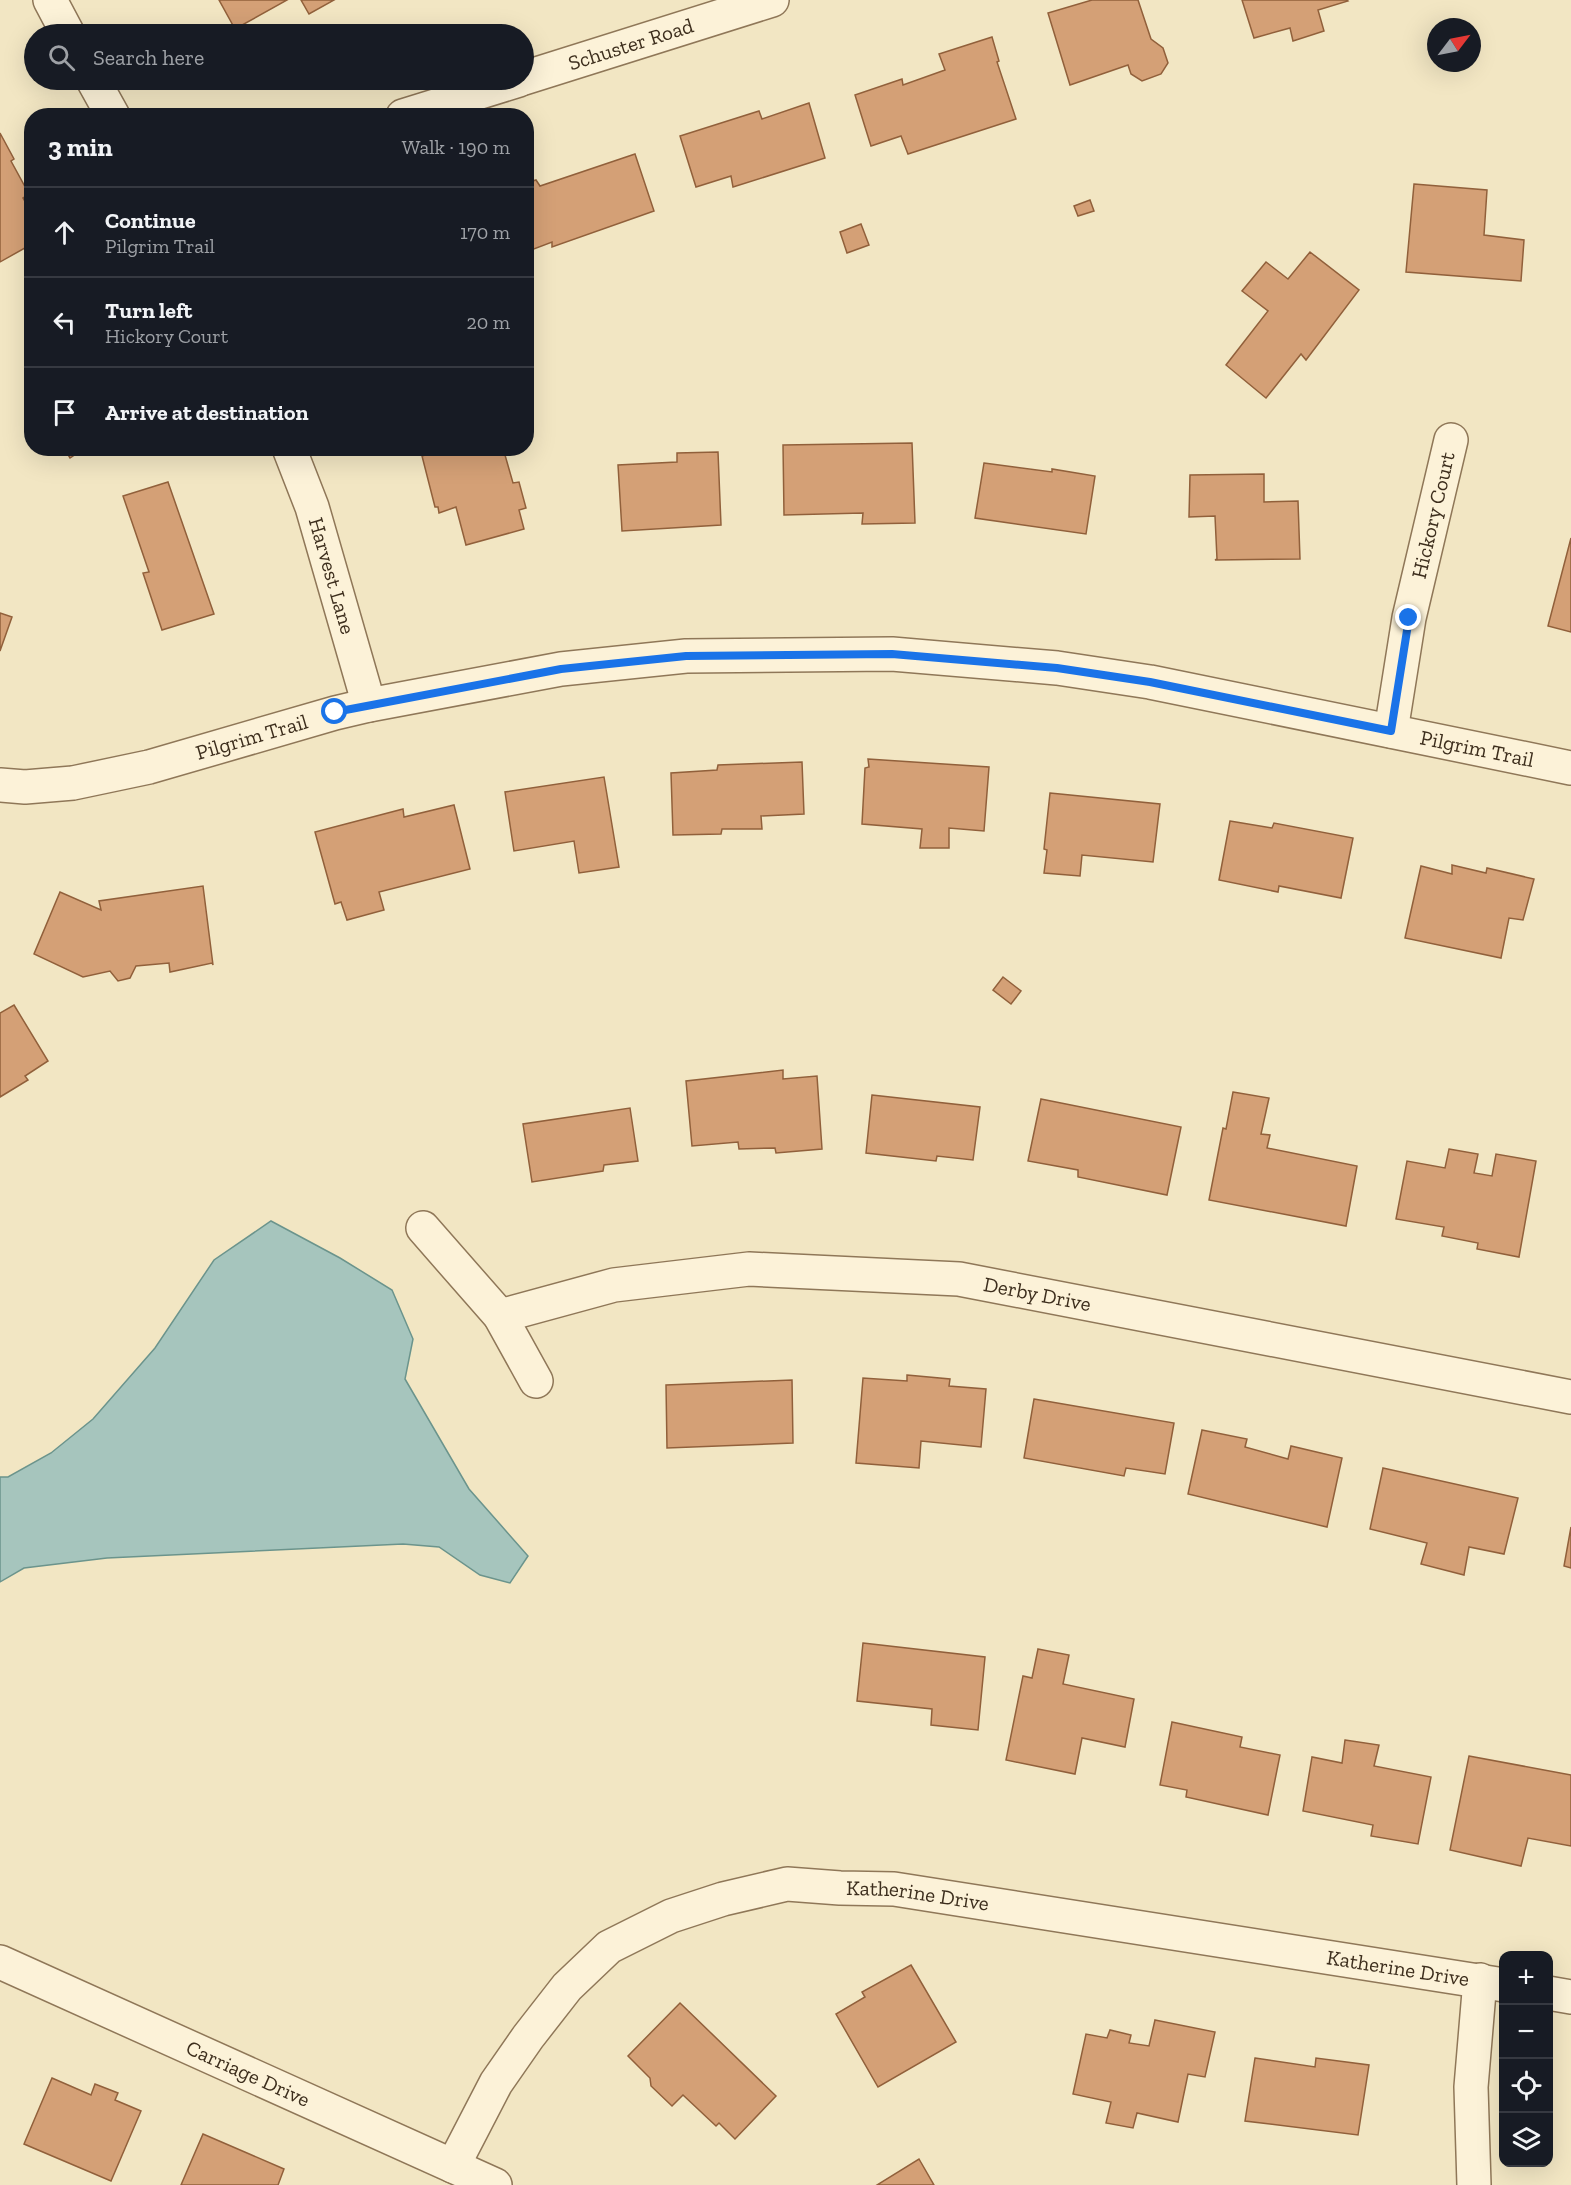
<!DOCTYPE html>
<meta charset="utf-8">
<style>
body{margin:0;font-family:"Zilla Slab",serif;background:#242831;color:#f1f3f6}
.controls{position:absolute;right:18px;bottom:18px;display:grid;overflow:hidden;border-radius:12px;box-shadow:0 6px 24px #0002}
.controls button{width:54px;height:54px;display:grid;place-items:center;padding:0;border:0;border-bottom:2px solid #363941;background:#171b24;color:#f1f3f6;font:30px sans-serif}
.compass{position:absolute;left:1427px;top:18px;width:54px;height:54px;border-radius:50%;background:#171b24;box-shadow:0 6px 24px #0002;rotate:58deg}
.stop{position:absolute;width:18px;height:18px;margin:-14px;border:4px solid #1a73e8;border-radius:50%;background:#fff}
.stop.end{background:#1a73e8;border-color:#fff;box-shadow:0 2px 6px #0008}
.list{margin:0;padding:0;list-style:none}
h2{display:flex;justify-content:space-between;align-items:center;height:78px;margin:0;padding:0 24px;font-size:26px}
h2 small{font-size:20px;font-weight:400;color:#9ea1a6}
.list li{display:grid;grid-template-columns:39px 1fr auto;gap:18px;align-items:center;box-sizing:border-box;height:90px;padding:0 24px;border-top:2px solid #363941}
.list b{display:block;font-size:22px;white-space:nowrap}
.list p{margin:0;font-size:20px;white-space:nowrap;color:#9ea1a6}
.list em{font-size:20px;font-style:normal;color:#9ea1a6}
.icon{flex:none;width:33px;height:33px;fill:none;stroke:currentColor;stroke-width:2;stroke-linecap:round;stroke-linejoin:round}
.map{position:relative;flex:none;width:1571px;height:2185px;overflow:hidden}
.search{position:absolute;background:#171b24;box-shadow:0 6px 24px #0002;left:24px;top:24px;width:510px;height:66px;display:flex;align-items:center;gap:15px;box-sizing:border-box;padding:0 21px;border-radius:33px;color:#9ea1a6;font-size:22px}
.panel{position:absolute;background:#171b24;box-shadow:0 6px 24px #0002;left:24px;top:108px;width:510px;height:348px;border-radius:24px}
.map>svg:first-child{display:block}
.water{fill:#a6c5bd;stroke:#6b948c;stroke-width:1.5}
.building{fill:#d4a076;stroke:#91603b;stroke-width:1.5}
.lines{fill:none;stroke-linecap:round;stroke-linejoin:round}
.street-casing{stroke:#8f7758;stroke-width:36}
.street{stroke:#fcf2d8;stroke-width:33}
.route{stroke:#1a73e8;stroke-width:8}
.labels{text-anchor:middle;stroke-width:6;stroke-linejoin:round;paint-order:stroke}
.street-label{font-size:21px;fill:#3d2e1d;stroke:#f9efd4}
</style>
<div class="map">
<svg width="1571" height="2185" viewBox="0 0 1571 2185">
<rect width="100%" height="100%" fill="#f2e6c3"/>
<path class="water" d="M271,1221L340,1258L392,1290L413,1339L405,1379L469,1489L528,1556L510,1583L480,1575L439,1547L403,1544L107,1558L24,1568L0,1582V1477H8L51,1453L93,1419L155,1348L214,1260Z"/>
<g class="building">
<path d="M219,0H287L235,29Z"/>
<path d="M301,0H334L309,14Z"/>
<path d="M1092,0H1138L1151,39L1163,48L1168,63L1161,74L1142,81L1131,74L1128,65L1070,85L1048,13Z"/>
<path d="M1242,0H1347L1348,1L1318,10L1324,31L1293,41L1290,28L1254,38Z"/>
<path d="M992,37L999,61L997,62L1016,119L908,154L901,136L871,146L855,95L902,79L903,85L945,70L939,54Z"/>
<path d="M809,103L825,158L733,187L731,176L696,187L680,136L759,111L762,119Z"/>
<path d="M0,133L14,159L11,161L29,194L23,198L32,213V244L0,262Z"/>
<path d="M635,154L654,211L552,247V242L526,252V183L536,180L540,186Z"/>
<path d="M1414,184L1487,190L1484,235L1524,240L1521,281L1406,272Z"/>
<path d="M1090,200L1094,211L1078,216L1074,206Z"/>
<path d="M861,224L869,245L847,253L840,232Z"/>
<path d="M1310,252L1359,290L1306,360L1301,354L1266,398L1226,365L1268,311L1242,291L1266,262L1288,279Z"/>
<path d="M912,443L915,523L862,524L863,513L784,515L783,445Z"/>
<path d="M64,448H85L70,458Z"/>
<path d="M448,448H503L513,483L519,482L526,508L519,510L524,529L466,545L456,507L439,513L438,507H435L422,456Z"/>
<path d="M718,452L721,525L622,531L618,465L677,462V453Z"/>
<path d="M984,463L1052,472V469L1095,476L1086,534L975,518Z"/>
<path d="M1264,474V502L1298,501L1300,559L1215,560L1217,559L1215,516L1189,517L1190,475Z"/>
<path d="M168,482L214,614L162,630L143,573L149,572L123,496Z"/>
<path d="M1571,538V632L1548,626Z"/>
<path d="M0,613L12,617L0,651Z"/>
<path d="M868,759L989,767L984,831L949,828V848H920L922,829L862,824L865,768L869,767Z"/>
<path d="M802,762L804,814L761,816L762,829H722L721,834L673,835L671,773L717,770L718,765Z"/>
<path d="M604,777L619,867L579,873L574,841L514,851L505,792Z"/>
<path d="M1050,793L1160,804L1153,862L1082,855L1080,876L1044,873L1047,850L1044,849Z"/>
<path d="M454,805L470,869L379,892L384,910L347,920L341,902L335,904L315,832L403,809L404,817Z"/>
<path d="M1230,821L1272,828L1274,823L1353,838L1341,898L1279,886L1278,892L1219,880Z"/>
<path d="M1452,865L1486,873L1487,868L1534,879L1523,920L1509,918L1501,958L1405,938L1421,866L1452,874Z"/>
<path d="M203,886L213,965L212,963L170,972L169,963L136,966L130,978L118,981L110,971L83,977L34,954L60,892L101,910L99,901Z"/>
<path d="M1003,977L1021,991L1011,1004L993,990Z"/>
<path d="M14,1005L48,1061L25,1076L28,1080L0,1097V1013Z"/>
<path d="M783,1070V1079L817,1076L822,1149L776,1153L775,1148L739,1149L738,1142L692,1146L686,1081Z"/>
<path d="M1233,1092L1269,1098L1261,1134L1270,1135L1267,1148L1357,1166L1346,1226L1209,1200L1223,1128L1226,1129Z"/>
<path d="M872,1095L980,1107L973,1160L937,1156L936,1161L866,1153Z"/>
<path d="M1041,1099L1181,1127L1167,1195L1078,1177V1170L1028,1161Z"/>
<path d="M630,1108L638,1161L604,1165L603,1171L532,1182L523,1124Z"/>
<path d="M1449,1149L1478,1154L1474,1173L1492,1176L1496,1154L1536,1161L1519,1257L1477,1249L1478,1243L1442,1236L1444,1227L1396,1219L1407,1161L1445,1168Z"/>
<path d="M907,1375L950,1379L949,1386L986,1389L981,1447L921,1441L919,1468L856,1463L863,1378L907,1381Z"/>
<path d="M792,1380L793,1443L667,1448L666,1385Z"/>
<path d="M1034,1399L1174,1423L1165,1474L1126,1468L1124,1476L1024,1458Z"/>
<path d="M1202,1430L1247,1439L1245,1447L1288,1459L1291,1446L1342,1458L1327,1527L1188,1494Z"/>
<path d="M1383,1468L1518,1498L1504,1554L1469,1547L1464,1575L1421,1564L1427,1543L1370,1529Z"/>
<path d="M1571,1527V1568L1564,1566Z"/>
<path d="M863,1643L985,1657L978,1730L931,1725L932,1709L857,1701Z"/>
<path d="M1038,1649L1069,1655L1063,1684L1134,1699L1125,1747L1082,1738L1075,1774L1006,1760L1023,1676L1032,1678Z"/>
<path d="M1172,1722L1242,1737L1240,1747L1280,1755L1268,1815L1186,1797L1187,1790L1160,1785Z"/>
<path d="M1345,1740L1379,1745L1374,1766L1431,1777L1418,1844L1371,1836L1373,1825L1303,1811L1312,1757L1342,1763Z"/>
<path d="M1469,1756L1571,1775V1846L1528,1838L1521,1866L1450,1850Z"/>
<path d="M911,1965L956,2042L878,2087L836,2014L865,1997L862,1992Z"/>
<path d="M680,2003L776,2096L735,2139L719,2123L716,2126L683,2095L672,2106L651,2086L650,2078L628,2056Z"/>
<path d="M1155,2020L1215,2032L1205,2077L1188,2074L1178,2122L1137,2113L1133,2128L1106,2123L1111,2102L1073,2094L1086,2034L1107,2038L1110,2030L1131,2035L1129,2043L1149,2046Z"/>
<path d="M1255,2058L1315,2067L1316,2058L1369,2065L1358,2135L1245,2121Z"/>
<path d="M52,2078L91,2095L95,2084L118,2093L115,2100L141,2111L111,2181L24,2144Z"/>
<path d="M203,2134L284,2169L278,2185H181Z"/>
<path d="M919,2159L934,2185H877Z"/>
</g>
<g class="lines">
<defs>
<g id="street">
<path d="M50,0L68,34"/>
<path id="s1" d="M524,78L772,0"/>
<path d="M93,80L113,116"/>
<path d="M403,116L519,80"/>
<path id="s2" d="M289,448L312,507L369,705"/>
<path id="s3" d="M1391,731L1409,618L1451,440"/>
<path id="s4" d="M0,785L25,787L73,783L149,767L335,713L369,705L561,669L686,656L892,654L1057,668L1150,682L1571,768"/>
<path d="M423,1228L500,1316L536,1381"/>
<path id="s5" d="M500,1316L614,1285L749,1269L959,1279L1571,1397"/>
<path id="s6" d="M0,1962L495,2185"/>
<path d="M1548,1993L1571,1997"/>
<path id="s7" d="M453,2166L496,2083L528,2037L567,1987L609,1947L671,1916L723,1899L787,1884L840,1888L894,1889L1504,1985"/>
<path d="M1474,2185L1471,2087L1480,1980"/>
</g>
</defs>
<use href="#street" class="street-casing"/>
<use href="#street" class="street"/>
</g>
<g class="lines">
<path class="route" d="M335,712L561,669L686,656L892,654L1057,668L1150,682L1391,731L1409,618"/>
</g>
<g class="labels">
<g class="street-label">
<text dy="7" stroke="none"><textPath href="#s1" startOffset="112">Schuster Road</textPath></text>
<text dy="7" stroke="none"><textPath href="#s3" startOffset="220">Hickory Court</textPath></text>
<text dy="7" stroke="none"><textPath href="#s2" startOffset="135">Harvest Lane</textPath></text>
<text dy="7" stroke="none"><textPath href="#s4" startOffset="258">Pilgrim Trail</textPath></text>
<text dy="7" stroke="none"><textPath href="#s4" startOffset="1500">Pilgrim Trail</textPath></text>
<text dy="7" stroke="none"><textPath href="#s5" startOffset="544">Derby Drive</textPath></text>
<text dy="7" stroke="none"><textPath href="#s7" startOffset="592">Katherine Drive</textPath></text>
<text dy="7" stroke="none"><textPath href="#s7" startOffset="1078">Katherine Drive</textPath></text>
<text dy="7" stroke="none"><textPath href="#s6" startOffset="272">Carriage Drive</textPath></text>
</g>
</g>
</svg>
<div class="controls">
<button>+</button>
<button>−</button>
<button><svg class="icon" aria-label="locate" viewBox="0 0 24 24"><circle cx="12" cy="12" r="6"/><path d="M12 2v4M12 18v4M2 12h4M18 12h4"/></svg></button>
<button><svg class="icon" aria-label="layers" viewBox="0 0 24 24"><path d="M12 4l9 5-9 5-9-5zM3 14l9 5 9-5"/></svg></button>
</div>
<svg class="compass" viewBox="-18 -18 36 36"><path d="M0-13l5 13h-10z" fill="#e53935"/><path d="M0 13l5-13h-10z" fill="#9ea1a6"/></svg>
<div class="stop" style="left:335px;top:712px"></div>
<div class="stop end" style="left:1409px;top:618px"></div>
<div class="search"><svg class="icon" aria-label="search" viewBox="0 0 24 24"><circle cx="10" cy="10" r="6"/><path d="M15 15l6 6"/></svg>Search here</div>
<section class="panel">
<h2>3 min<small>Walk · 190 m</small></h2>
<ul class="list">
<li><svg class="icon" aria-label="ahead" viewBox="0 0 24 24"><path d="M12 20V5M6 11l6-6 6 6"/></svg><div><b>Continue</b><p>Pilgrim Trail</p></div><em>170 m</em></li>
<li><svg class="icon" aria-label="left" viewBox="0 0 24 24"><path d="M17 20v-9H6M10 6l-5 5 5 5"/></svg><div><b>Turn left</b><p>Hickory Court</p></div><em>20 m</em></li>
<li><svg class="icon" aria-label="arrive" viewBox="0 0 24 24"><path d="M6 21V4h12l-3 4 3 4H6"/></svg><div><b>Arrive at destination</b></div></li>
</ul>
</section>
</div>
